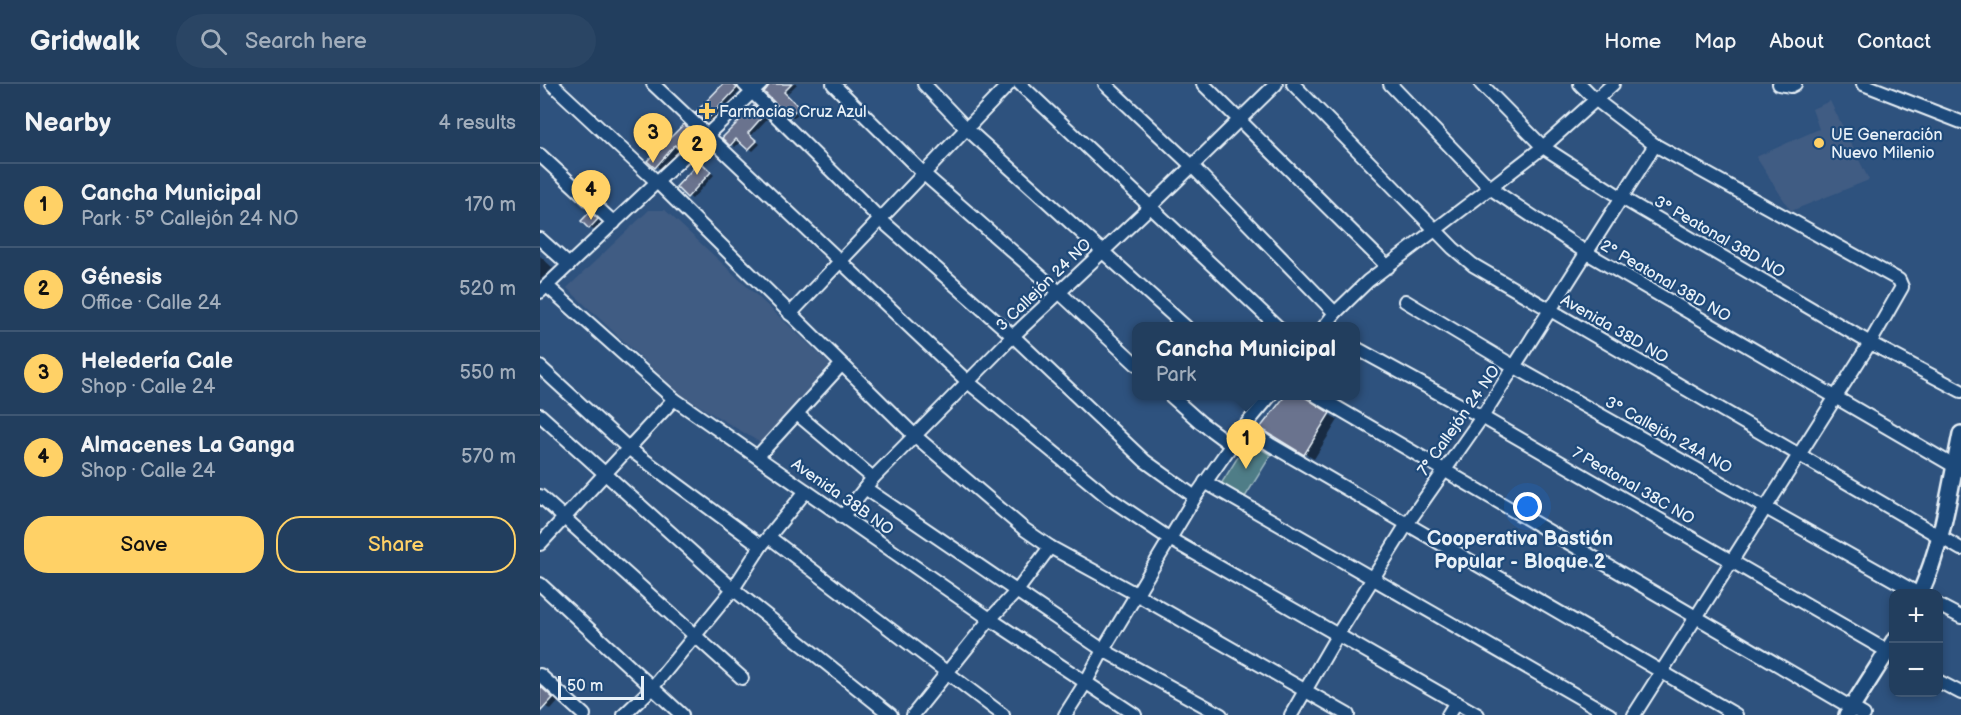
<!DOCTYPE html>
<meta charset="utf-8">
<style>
body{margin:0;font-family:"Balsamiq Sans",sans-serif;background:#2a4564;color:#f1f3f6}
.controls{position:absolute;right:18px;bottom:18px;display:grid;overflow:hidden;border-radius:12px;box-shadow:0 3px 9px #0003}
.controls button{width:54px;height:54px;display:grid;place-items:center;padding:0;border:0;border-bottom:2px solid #3f5773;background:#223e5e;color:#f1f3f6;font:30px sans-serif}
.scale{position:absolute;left:18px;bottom:15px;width:86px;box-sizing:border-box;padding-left:6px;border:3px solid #e8f1f8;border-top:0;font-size:16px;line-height:21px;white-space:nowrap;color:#e8f1f8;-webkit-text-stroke:4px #1f4a7a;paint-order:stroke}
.you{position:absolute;left:988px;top:423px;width:21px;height:21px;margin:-15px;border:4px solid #fff;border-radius:50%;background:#1a73e8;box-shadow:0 0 0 9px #1a73e833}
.badge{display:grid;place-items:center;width:39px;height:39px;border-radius:50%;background:#ffd166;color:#111;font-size:20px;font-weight:700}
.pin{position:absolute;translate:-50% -50px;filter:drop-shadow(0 2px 3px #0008)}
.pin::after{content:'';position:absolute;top:32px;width:21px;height:18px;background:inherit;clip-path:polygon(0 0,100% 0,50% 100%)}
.popup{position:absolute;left:592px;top:238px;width:228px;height:78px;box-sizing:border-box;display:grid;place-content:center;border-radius:12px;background:#223e5e;filter:drop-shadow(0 2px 4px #0005);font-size:20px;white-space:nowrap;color:#a2aebc}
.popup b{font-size:22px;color:#f1f3f6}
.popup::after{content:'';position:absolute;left:50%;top:100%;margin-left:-12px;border:12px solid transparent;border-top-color:#223e5e}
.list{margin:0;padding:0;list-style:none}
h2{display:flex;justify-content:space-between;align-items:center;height:78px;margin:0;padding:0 24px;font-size:26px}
h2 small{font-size:20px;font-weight:400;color:#a2aebc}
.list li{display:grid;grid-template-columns:39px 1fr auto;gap:18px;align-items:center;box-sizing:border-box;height:84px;padding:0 24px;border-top:2px solid #3f5773}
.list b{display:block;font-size:22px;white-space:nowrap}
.list p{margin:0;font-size:20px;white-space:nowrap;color:#a2aebc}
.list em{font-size:20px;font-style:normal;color:#a2aebc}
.actions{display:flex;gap:12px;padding:18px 24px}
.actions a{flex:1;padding:14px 0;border:2px solid #ffd166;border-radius:24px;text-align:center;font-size:21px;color:#ffd166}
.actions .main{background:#ffd166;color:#111}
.icon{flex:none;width:33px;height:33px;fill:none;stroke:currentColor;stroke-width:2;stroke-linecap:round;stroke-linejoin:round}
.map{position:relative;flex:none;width:1421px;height:631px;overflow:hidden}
header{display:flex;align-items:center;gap:36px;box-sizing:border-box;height:84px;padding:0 30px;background:#223e5e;border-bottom:2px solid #3f5773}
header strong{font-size:28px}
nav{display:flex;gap:33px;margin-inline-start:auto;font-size:21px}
.search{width:420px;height:54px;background:#2a4564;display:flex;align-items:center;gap:15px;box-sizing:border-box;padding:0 21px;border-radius:33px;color:#a2aebc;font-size:22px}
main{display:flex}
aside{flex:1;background:#223e5e}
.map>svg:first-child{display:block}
.built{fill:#405c83}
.green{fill:#4f7d87;stroke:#9cb7c0;stroke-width:1.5}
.shadow{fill:#0007}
.building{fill:#6b738e;stroke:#e8f1f8;stroke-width:1.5}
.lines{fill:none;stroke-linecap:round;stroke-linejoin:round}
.minor-casing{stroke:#e8f1f8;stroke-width:16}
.major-casing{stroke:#e8f1f8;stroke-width:20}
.minor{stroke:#1f4a7a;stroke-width:12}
.major{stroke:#1f4a7a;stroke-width:15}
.poi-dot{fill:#ffd166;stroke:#1f4a7a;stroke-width:2}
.labels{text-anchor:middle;stroke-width:4.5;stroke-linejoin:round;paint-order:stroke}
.poi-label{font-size:16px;fill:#e8f1f8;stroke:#1f4a7a;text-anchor:start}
.street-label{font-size:16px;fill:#e8f1f8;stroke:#1f4a7a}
.quarter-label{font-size:20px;font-weight:bold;fill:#e8f1f8;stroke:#1f4a7a}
</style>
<header>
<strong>Gridwalk</strong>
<div class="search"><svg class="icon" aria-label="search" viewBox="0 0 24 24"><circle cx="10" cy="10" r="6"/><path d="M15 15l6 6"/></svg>Search here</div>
<nav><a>Home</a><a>Map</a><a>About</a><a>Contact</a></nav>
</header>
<main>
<aside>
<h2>Nearby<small>4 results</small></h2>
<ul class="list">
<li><span class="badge">1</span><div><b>Cancha Municipal</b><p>Park · 5° Callejón 24 NO</p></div><em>170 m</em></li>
<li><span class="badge">2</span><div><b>Génesis</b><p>Office · Calle 24</p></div><em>520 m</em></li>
<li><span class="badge">3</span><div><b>Heledería Cale</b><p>Shop · Calle 24</p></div><em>550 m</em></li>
<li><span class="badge">4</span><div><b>Almacenes La Ganga</b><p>Shop · Calle 24</p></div><em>570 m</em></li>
</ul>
<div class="actions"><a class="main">Save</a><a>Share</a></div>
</aside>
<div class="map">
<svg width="1421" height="631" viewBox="0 0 1421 631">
<rect width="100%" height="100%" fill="#2e527e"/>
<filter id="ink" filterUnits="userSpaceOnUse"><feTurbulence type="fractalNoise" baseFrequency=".0167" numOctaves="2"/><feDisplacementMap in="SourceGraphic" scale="12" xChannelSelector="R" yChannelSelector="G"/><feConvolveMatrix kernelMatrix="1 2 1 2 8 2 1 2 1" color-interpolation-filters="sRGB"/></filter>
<g filter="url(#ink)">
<g class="built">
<path d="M1290,17L1329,96L1251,127L1216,73L1279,45L1272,25Z"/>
<path d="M109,126H125L290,280L221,359L141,311L27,204Z"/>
</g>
<path class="green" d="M708,357L731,371L705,413L681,400Z"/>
<g class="shadow">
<path d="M185,0H193L200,7L170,39L166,36Z"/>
<path d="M232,0H257L246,11L261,26L254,34L226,8Z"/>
<path d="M214,24L227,35L211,52L220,60L213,67L201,57L195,63L191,60Z"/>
<path d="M144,42L157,53L144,66L141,64L122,86L116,82Z"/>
<path d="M160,79L174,91L152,115L148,112Z"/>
<path d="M54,132L61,139L54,146L50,144Z"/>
<path d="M0,172L13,184L0,196Z"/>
<path d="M747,312H760L798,336L774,375L722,344Z"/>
<path d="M0,601L18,618L11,626L0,619Z"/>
</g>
<g class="building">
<path d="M183,0H193L197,4L165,38L155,29Z"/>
<path d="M230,0H252L244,8L259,23L249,33L224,8Z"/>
<path d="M214,22L224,31L208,49L217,57L208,66L196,55L190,62L182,54Z"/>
<path d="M144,40L152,48L137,64L135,61L115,84L107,77Z"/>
<path d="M160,77L171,88L147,114L136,103Z"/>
<path d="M50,128L58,135L49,145L41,137Z"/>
<path d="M745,312H763L790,329L764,371L720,344Z"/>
<path d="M0,602L13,614L0,628Z"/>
</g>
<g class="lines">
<defs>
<g id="minor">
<path d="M12,0L117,98L374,351L484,445L510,463L596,510L808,631"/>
<path d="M113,0L428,298L569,414L630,455L938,631"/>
<path d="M204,0L341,136L473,252L605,377L655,413"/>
<path d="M293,0L384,90L519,208L596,280"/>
<path d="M384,0L426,44L646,243"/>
<path d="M480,0L738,243"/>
<path d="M565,0L652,82L795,229"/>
<path d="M663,0L848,183"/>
<path d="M753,0L913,164L933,181L1421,465"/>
<path d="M850,0L950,104L1047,169L1414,382"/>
<path d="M941,0L1003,63L1082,114L1330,259L1421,307"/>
<path d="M1040,0L1056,16L1115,61L1359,196L1362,203L1330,259L1094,631"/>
<path d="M1239,0L1251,2L1255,0"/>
<path d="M1323,0L1421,38"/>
<path d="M0,71L74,139"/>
<path d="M0,155L29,181"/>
<path d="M7,202L134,315L450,535L595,631"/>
<path d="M0,208L221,0"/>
<path d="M865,217L975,283L1379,510"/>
<path d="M250,230L469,0"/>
<path d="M784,243L795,229L828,197L950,104L1003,63L1073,0"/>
<path d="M816,264L942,333L1354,571"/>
<path d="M0,283L88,364L221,462"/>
<path d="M631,312L660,338L691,361"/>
<path d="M777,312L1324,631"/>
<path d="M257,330L333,394"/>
<path d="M0,331L193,505L351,631"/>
<path d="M704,343L731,361L1196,631"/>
<path d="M218,372L301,281"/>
<path d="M665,398L1070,631"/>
<path d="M325,404L563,566L681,631"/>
<path d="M0,412L202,594"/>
<path d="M302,433L333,394L473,252L611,122L736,0"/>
<path d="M229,453L463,631"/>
<path d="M0,460L134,315"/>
<path d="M0,500L142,631"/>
<path d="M1398,521L1421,533"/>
<path d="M0,591L44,631"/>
<path d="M1398,597L1421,609"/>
<path d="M84,631L111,605L193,505L221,462L266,407"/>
<path d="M373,631L450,535L477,507L510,463"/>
<path d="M525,631L546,598L563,566L655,413L704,343L730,312"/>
<path d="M751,631L798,550L867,440L942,333L1115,61"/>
<path d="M908,631L916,618"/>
</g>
<g id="major">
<path d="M1380,510C1403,459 1410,404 1421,350"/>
<path d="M1307,631L1354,557"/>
</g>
</defs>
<use href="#minor" class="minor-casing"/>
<use href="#major" class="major-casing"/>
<use href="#minor" class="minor"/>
<use href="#major" class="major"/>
</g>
</g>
<g class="poi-dot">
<path d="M164 18h6v6h6v6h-6v6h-6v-6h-6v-6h6z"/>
<circle cx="1279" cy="59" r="6"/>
</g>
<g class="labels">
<g class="poi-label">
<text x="179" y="33">Farmacias Cruz Azul</text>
<text x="1291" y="56">UE Generación<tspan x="1291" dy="18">Nuevo Milenio</tspan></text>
</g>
<g class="street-label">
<text transform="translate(1180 152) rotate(30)" y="6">3° Peatonal 38D NO</text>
<text transform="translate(1126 196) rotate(30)" y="6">2° Peatonal 38D NO</text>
<text transform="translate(503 200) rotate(-44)" y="6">3 Callejón 24 NO</text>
<text transform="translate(1075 244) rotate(30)" y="6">Avenida 38D NO</text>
<text transform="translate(918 336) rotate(-55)" y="6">7° Callejón 24 NO</text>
<text transform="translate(1129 350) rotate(29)" y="6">3° Callejón 24A NO</text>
<text transform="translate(1094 401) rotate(30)" y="6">7 Peatonal 38C NO</text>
<text transform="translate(303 412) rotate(35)" y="6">Avenida 38B NO</text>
</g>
<g class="quarter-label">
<text x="980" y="461">Cooperativa Bastión<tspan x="980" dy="23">Popular - Bloque 2</tspan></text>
</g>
</g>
</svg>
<div class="controls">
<button>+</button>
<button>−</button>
</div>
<div class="scale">50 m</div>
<div class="you"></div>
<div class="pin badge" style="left:706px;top:385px">1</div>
<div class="popup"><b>Cancha Municipal</b>Park</div>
<div class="pin badge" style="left:157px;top:91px">2</div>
<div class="pin badge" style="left:113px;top:79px">3</div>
<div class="pin badge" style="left:51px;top:136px">4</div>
</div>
</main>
